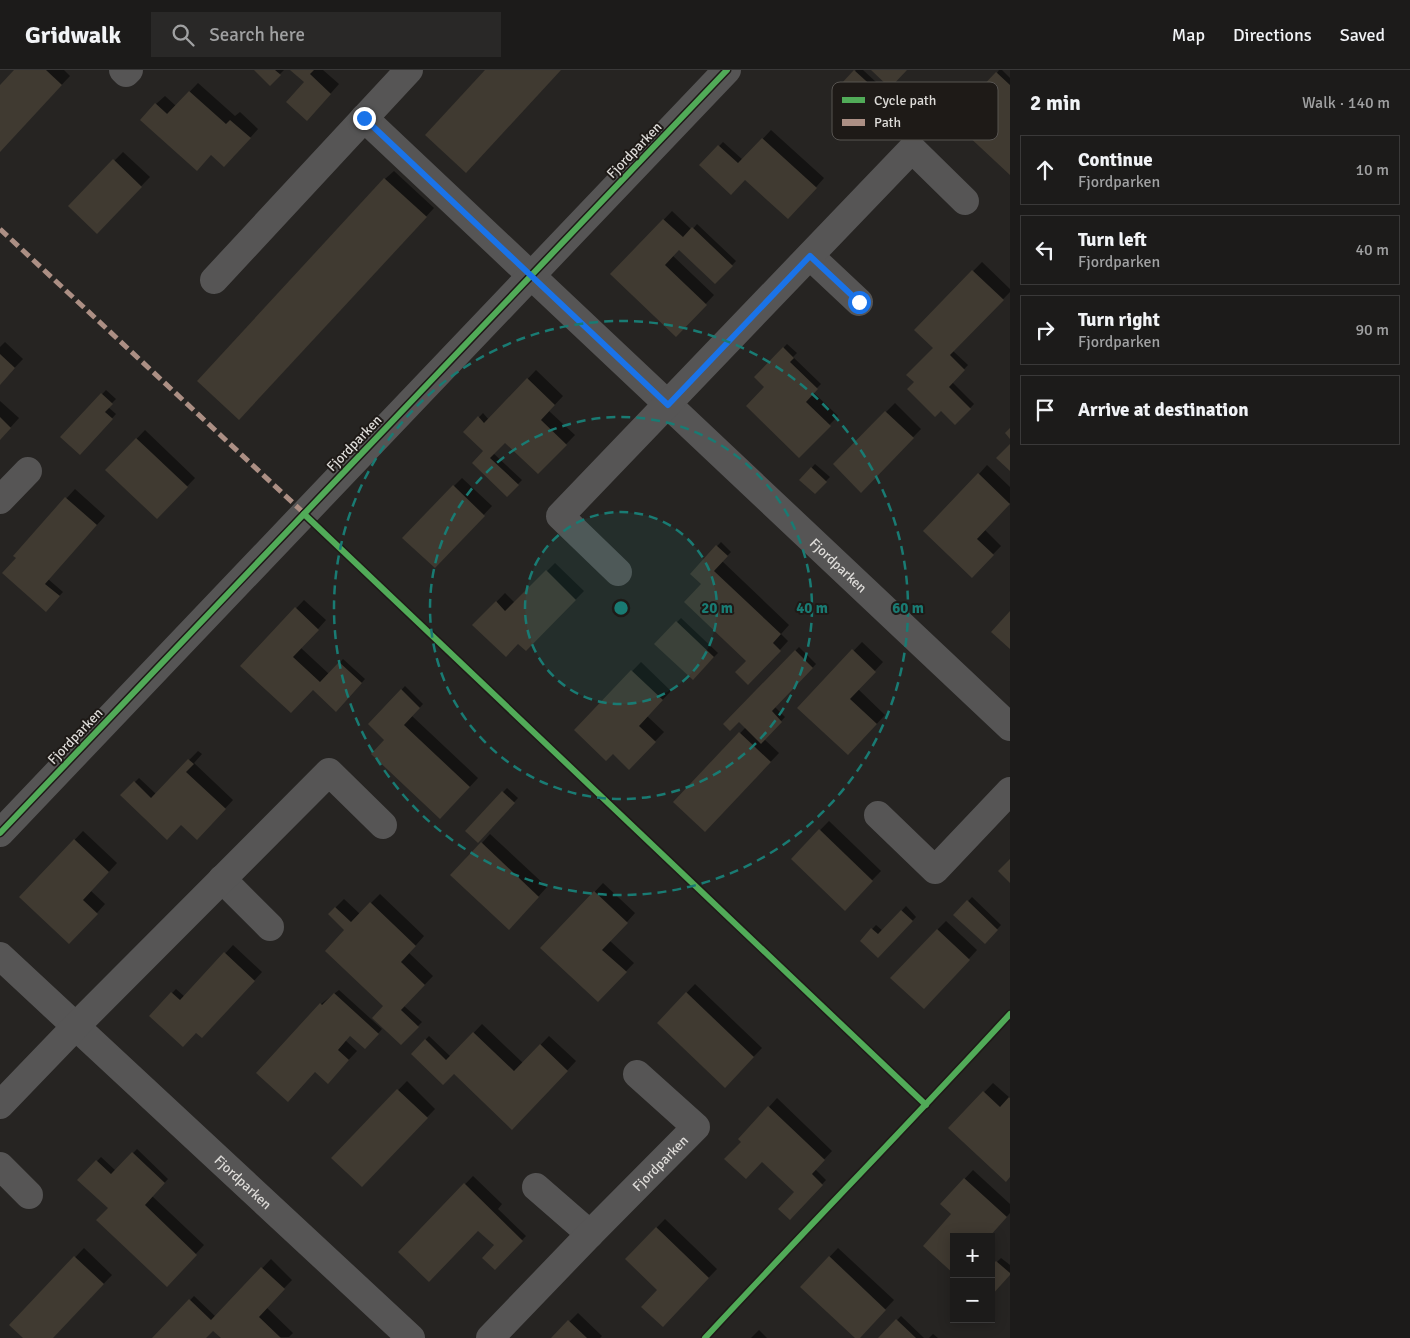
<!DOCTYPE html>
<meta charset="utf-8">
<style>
body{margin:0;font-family:Signika,sans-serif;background:#292827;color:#f1f3f6}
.controls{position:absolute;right:15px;bottom:15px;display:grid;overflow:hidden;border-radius:0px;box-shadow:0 2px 12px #0003}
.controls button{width:45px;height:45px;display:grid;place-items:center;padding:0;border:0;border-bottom:1px solid #3a3939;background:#1c1b1a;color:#f1f3f6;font:25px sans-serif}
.stop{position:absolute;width:15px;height:15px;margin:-11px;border:4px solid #1a73e8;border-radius:50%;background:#fff}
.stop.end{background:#1a73e8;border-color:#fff;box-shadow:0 1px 5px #0008}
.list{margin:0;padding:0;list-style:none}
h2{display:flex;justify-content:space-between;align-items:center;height:65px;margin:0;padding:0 20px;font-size:21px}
h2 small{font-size:16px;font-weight:400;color:#a0a1a2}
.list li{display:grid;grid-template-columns:32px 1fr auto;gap:15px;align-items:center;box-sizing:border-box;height:70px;margin:0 10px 10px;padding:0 10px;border:1px solid #3a3939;border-radius:0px}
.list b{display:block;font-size:19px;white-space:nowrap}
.list p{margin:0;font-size:16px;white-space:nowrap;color:#a0a1a2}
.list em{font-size:16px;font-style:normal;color:#a0a1a2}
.icon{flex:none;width:28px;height:28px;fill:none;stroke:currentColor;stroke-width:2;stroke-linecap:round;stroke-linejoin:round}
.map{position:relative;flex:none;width:1010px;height:1268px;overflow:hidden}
header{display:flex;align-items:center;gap:30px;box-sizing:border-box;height:70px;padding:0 25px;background:#1c1b1a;border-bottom:1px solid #3a3939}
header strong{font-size:24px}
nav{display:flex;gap:28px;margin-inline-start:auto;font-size:18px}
.search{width:350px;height:45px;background:#292827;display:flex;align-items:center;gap:12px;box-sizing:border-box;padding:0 18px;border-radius:0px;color:#a0a1a2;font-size:19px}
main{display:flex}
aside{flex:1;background:#1c1b1a}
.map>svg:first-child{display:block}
.shadow{fill:#0007}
.building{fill:#403a31}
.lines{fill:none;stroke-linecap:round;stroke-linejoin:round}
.minor{stroke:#565555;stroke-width:28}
.quiet{stroke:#ac8f84;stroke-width:5;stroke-dasharray:10 5;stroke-linecap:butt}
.cycleway-casing{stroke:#1e1a17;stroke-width:9}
.cycleway{stroke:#51ab58;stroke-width:6}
.route{stroke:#1a73e8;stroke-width:6}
.ring{fill:none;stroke:#197b73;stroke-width:2.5;stroke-dasharray:9 6}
.labels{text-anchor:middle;stroke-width:4;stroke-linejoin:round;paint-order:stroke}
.street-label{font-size:14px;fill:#dddbd8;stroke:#1e1a17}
.key{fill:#1e1a17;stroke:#575451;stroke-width:1}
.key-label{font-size:14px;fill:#dddbd8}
.centre{fill:#197b73;stroke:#1e1a17;stroke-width:2.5}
.ring-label{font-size:15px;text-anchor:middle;font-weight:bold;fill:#197b73;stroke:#1e1a17;stroke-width:4;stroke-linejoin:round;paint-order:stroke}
</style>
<header>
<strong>Gridwalk</strong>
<div class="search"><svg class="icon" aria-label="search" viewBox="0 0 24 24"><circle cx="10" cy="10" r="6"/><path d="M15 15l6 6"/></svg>Search here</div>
<nav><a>Map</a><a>Directions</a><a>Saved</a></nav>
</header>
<main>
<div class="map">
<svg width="1010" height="1268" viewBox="0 0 1010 1268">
<rect width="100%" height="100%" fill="#262422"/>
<g class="shadow">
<path d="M16,0H64L70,6L0,80V17Z"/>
<path d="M256,0H284L270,14Z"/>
<path d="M292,0H323L339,14L315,41L305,12Z"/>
<path d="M856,0H863L890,25L874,42L843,14Z"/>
<path d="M999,0H1002L1010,8V104L981,48L997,3Z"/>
<path d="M198,13L235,46L240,42L258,59L233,87L212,84L156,34L165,26L176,36Z"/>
<path d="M771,60L824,108L797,139L746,108L701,95L723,72L743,90Z"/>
<path d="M123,82L150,107L97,162L70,136Z"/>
<path d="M394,101L434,138L248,340L385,109Z"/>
<path d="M672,141L692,160L697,154L736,191L715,213L679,179L672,185L714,225L676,265L612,204Z"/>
<path d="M982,192L1010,219V222L953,281L968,295L952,312L974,334L955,354L915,312L935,277L916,260Z"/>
<path d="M5,272L23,289L0,313V277Z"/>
<path d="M787,274L797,283L793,287L821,314L813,322L838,346L799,386L766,317L755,307Z"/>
<path d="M536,300L563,326L549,341L575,365L538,403L505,371L493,383L522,410L507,425L485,381L465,362L483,343L489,350Z"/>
<path d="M106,320L116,329L108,337L116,344L80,383L62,367Z"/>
<path d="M0,331L19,348L0,369Z"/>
<path d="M895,333L921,359L861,421L834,394Z"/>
<path d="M145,360L195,408L157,448L107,400Z"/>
<path d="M815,394L830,407L815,422L801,410Z"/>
<path d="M987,395L1010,417V433L985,460L1001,476L972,506L979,404Z"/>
<path d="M462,408L492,436L443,488L454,416Z"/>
<path d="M75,419L105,446L48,509L63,522L46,540L15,485Z"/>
<path d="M721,472L731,482L722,491L789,555L781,564L788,571L757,605L703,514L691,504Z"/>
<path d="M555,493L584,521L526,580L518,572L474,555L505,523L515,533Z"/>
<path d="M304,530L326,550L301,578L329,604L343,589L365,609L336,640L313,618L242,596Z"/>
<path d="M681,548L718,583L693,608L656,574Z"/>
<path d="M862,572L883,592L858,619L885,645L857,675L799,638Z"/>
<path d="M799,577L816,594L775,637L785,647L764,669L779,683L713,752L674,732L746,657L739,651L725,654Z"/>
<path d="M641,592L671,621L647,646L664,662L629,698L613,682L575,660Z"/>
<path d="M405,616L423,634L412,646L478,708L449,739L386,670L370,654Z"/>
<path d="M198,681L202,684L194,693L233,730L197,768L181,753L122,725L139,708L156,724Z"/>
<path d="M507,718L518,728L478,771L466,761Z"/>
<path d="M829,751L881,801L853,830L792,789Z"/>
<path d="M83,761L117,793L91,821L105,834L78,864L21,827Z"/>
<path d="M490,764L547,817L517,850L482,773Z"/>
<path d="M603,813L635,843L610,871L634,893L598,930L542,878Z"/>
<path d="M380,824L424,866L409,883L433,906L404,936L422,952L401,973L385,936L346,860L329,844L344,829L360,844Z"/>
<path d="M972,827L1001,855L985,872L955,845Z"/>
<path d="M906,836L916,847L878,887L861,871L876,855L883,861Z"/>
<path d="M946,851L977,880L932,929L937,860Z"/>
<path d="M233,875L262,902L211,958L196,961L150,946L176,919L185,927Z"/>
<path d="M695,914L762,978L725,1016L658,953Z"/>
<path d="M339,920L382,959L365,978L351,964L345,970L357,981L336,1003L315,1001L258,1003L321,934Z"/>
<path d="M482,954L523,993L549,966L576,991L521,1050L453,1003L413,983L429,966L451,987Z"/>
<path d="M407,1011L435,1039L362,1115L333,1088Z"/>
<path d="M993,1013L1010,1028V1105L950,1058Z"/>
<path d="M777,1028L832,1081L815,1099L826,1110L790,1148L796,1122L769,1037Z"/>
<path d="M137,1079L168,1109L152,1126L204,1175L175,1206L109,1138L79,1110L101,1087L116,1101Z"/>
<path d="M973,1100L1010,1134V1143L988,1167L941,1134Z"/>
<path d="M473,1106L502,1134L498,1139L526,1166L495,1198V1175L478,1159L400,1182Z"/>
<path d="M665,1149L717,1199L663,1255L659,1220L626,1189Z"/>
<path d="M84,1178L112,1205L52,1268H25L11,1255Z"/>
<path d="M838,1178L894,1230L858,1268L801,1217Z"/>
<path d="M1001,1188L1010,1195V1203L991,1198Z"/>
<path d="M271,1189L292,1210L266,1237L293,1263L289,1267L223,1268L213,1259L205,1268H154L194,1226L216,1247Z"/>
<path d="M578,1243L602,1266L600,1268H553Z"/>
<path d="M901,1246L924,1268H880Z"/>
<path d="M759,1260L767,1268H751Z"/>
<path d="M933,1264L938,1268H929Z"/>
</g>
<g class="building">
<path d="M14,0H46L62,15L0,82V15Z"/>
<path d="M254,0H275L281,5L270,16Z"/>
<path d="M290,0H314L310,4L331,24L307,51L286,32L304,12Z"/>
<path d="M485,0H561L466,103L425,65Z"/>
<path d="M854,0L887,30L874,43L841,14Z"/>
<path d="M871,0H907L890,18Z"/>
<path d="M996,2L1010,15V105L965,63L973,54L959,41Z"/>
<path d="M189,21L226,54L230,50L251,68L224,97L211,85L197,101L140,50L155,33L167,44Z"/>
<path d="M762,68L817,118L788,149L745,110L731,125L699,95L718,75L738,93Z"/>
<path d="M113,89L142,117L97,164L68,136Z"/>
<path d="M384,108L427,147L239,350L197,311Z"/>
<path d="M663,149L683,167L692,157L733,196L715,214L679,180L665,195L707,235L676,267L610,204Z"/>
<path d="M972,200L1004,230L950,285L965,300L949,317L971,339L955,355L941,341L935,347L907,319L914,312L906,305L933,278L914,260Z"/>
<path d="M783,277L794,288L790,292L818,319L806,332L831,356L799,388L746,336L764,317L754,307Z"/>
<path d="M0,284L15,298L0,315Z"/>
<path d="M527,308L555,335L541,350L567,375L538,404L505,373L490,388L519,415L507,427L472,393L483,381L463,362L478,346L484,353Z"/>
<path d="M101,323L113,334L105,342L113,349L80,385L60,367Z"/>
<path d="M885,341L914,368L861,423L833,394Z"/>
<path d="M0,347L11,358L0,370Z"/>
<path d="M1010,358V369L1005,363Z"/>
<path d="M136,368L188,417L157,449L105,400Z"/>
<path d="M1010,374V401L996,388Z"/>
<path d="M811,397L827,412L815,424L799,410Z"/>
<path d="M978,403L1010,434L977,469L994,485L972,508L923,461Z"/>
<path d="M453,415L485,446L435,498L402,468Z"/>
<path d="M65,427L97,455L45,514L60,526L46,542L2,503L16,488L13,486Z"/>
<path d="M716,475L728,486L714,501L781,564L773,573L781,581L748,615L735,602L746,591L684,532L701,514L690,504Z"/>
<path d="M546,500L576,530L526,581L518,574L506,587L472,555L496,531L505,541Z"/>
<path d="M295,537L319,560L293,587L320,612L339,592L362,613L336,642L313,620L291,643L240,596Z"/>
<path d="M1010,541V579L991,562Z"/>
<path d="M676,551L714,587L693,610L654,574Z"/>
<path d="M852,579L876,602L850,629L877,654L848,685L797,638Z"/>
<path d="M795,580L813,598L772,641L782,652L761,674L739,652L730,661L723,654Z"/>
<path d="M631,600L663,630L639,656L656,672L629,700L613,684L606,691L574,660Z"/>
<path d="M401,619L420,638L404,655L470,717L440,749L371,684L384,670L368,654Z"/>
<path d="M739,662L771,692L705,762L673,732Z"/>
<path d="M188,689L194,694L186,702L226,739L197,770L181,755L167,770L120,725L134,711L151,728Z"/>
<path d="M502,721L515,733L478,773L465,761Z"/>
<path d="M819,759L873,811L845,841L791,789Z"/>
<path d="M74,769L109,802L83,830L98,844L69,874L19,827Z"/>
<path d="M481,772L539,827L509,860L450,805Z"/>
<path d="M1010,789V813L998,801Z"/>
<path d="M594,821L628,853L602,880L627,902L598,932L540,878Z"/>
<path d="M967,830L998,860L985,874L953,845Z"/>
<path d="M370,832L416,876L401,892L425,915L401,940L419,957L401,975L372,948L383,936L325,881L344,860L328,844L335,837L351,852Z"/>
<path d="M901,840L913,851L878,888L860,871L871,858L878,864Z"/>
<path d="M937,859L970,890L924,939L890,908Z"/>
<path d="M224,882L255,911L202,968L196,963L183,977L149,946L171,922L180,930Z"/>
<path d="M686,922L754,987L725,1018L657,953Z"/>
<path d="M334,923L379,964L365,979L350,966L338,980L349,990L328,1014L315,1002L288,1032L256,1003L320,933L322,935Z"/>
<path d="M473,962L514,1001L540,974L568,1001L512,1060L454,1004L443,1015L411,984L425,969L446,990Z"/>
<path d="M397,1019L428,1048L362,1117L331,1088Z"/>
<path d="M983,1021L1000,1037L1009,1027L1010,1028V1107L1006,1112L948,1058Z"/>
<path d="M768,1036L825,1090L812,1104L823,1115L790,1150L778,1139L794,1122L762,1092L746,1109L724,1089L741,1072L738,1069Z"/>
<path d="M132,1082L165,1113L145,1135L197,1185L167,1217L96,1150L108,1138L77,1110L96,1090L111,1104Z"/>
<path d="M964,1108L1007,1147L989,1167H954V1204L923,1176L951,1144L940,1134Z"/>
<path d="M464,1113L523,1171L495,1200L482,1188L494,1175L478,1161L429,1212L398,1182Z"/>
<path d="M656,1157L709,1208L663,1257L641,1237L657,1220L625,1189Z"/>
<path d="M74,1186L104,1214L53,1268H23L9,1255Z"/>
<path d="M829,1186L886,1240L860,1268H855L800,1217Z"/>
<path d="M996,1191L1010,1203V1205L991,1226V1196Z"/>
<path d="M261,1197L285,1219L259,1247L281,1268H221L213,1261L206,1268H152L189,1229L211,1250Z"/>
<path d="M896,1249L916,1268H878Z"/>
<path d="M568,1250L587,1268H551Z"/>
</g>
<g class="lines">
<g class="minor">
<path d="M123,0L126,3L129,0"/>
<path id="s1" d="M364,48L1010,657"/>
<path d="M810,186L859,232"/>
<path d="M214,210L409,0"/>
<path d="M0,430L28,401"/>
<path d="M618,502L560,446L912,79L965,131"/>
<path d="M878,745L935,800L1010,721"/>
<path d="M0,763L727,0"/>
<path d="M222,809L270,857"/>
<path id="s2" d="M0,886L411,1268"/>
<path d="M0,1035L76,956L329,702L383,755"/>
<path d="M0,1096L29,1125"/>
<path d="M536,1117L590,1164"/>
<path id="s3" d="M490,1268L590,1164L696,1057L637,1004"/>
</g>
<path class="quiet" d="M0,159L307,446"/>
<defs>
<g id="cycleway">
<path d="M304,444L926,1035"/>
<path d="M0,763L727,0"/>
<path d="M705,1268C806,1159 910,1053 1010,944"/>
</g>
</defs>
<use href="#cycleway" class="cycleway-casing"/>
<use href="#cycleway" class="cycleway"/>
</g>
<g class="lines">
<path class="route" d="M364,48L668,335L810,186L859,232"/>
</g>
<circle cx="621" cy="538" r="96" fill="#197b73" fill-opacity=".12"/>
<g class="ring">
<circle cx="621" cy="538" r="96"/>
<circle cx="621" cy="538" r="191"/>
<circle cx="621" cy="538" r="287"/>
</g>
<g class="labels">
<g class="street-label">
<text transform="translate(634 80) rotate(-46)" y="5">Fjordparken</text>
<text transform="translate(354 373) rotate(-46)" y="5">Fjordparken</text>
<text dy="5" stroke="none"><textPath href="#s1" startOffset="652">Fjordparken</textPath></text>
<text transform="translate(75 666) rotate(-46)" y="5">Fjordparken</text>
<text dy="5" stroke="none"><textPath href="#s3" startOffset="244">Fjordparken</textPath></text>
<text dy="5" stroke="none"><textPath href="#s2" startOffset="332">Fjordparken</textPath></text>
</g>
</g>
<rect x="832" y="12" width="166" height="58" rx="8" class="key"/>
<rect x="842" y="27" width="23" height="6" fill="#51ab58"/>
<rect x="842" y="49" width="23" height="7" fill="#ac8f84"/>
<g class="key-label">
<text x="874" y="35">Cycle path</text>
<text x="874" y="57">Path</text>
</g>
<circle cx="621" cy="538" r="8" class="centre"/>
<g class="ring-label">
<text x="717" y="543">20 m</text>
<text x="812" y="543">40 m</text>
<text x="908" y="543">60 m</text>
</g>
</svg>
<div class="controls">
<button>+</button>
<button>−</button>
</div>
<div class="stop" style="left:859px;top:232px"></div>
<div class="stop end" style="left:364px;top:48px"></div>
</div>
<aside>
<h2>2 min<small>Walk · 140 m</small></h2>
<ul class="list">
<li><svg class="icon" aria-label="ahead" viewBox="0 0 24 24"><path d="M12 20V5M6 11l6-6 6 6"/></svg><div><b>Continue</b><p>Fjordparken</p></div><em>10 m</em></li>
<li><svg class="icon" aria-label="left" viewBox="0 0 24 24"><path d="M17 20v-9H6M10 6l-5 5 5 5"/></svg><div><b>Turn left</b><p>Fjordparken</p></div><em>40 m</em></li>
<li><svg class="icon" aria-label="right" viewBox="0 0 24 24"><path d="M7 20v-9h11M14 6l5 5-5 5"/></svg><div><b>Turn right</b><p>Fjordparken</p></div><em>90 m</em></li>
<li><svg class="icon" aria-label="arrive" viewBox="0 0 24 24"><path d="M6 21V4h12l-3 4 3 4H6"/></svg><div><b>Arrive at destination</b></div></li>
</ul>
</aside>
</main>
